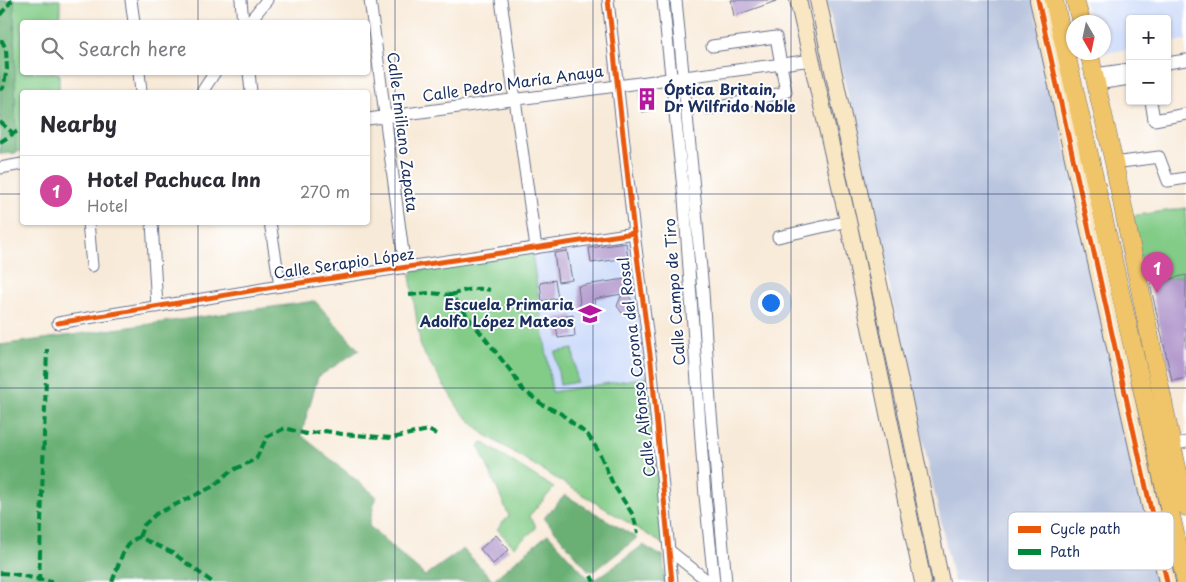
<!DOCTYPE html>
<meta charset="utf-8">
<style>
body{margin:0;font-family:"Playpen Sans",sans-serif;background:#f2f2f3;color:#2b2b33}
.controls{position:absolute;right:15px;top:15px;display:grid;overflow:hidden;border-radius:5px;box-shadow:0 1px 4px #0004}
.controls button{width:45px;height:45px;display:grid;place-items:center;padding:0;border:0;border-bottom:1px solid #e1e1e2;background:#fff;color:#2b2b33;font:25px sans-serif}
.compass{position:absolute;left:1066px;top:15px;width:45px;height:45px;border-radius:50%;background:#fff;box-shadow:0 1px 4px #0004;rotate:171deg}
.you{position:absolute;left:770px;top:302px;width:18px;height:18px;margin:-12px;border:4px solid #fff;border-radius:50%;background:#1a73e8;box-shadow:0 0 0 8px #1a73e833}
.badge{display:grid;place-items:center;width:32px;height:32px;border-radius:50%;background:#db2777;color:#fff;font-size:16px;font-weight:700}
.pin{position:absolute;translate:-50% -41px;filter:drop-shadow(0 1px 2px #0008)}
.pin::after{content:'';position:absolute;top:26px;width:18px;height:15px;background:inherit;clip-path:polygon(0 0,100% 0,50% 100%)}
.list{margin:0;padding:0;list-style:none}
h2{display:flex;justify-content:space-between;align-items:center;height:65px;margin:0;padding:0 20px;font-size:21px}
h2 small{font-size:16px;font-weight:400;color:#7c7c81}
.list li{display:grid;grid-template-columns:32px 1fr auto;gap:15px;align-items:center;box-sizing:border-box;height:70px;padding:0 20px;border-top:1px solid #e1e1e2}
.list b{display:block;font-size:19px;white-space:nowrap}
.list p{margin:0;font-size:16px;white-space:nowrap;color:#7c7c81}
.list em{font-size:16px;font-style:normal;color:#7c7c81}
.icon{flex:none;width:28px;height:28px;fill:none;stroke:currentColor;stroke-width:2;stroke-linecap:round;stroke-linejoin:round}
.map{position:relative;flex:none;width:1186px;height:582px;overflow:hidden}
.search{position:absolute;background:#fff;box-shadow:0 1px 4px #0004;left:20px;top:20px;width:350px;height:55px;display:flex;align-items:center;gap:12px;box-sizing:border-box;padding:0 18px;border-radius:5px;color:#7c7c81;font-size:19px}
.panel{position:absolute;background:#fff;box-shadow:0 1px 4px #0004;left:20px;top:90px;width:350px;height:135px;border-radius:5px}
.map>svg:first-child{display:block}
.built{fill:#cddbfa}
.industrial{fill:#b9c5de}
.green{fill:#83cc88;stroke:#4f7e73}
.forest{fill:#6ab074;stroke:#427069}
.building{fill:#b49bce}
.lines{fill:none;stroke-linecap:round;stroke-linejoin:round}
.street-casing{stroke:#687089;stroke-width:13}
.secondary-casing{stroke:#687089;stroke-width:18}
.primary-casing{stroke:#687089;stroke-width:19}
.street{stroke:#fff;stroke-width:11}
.secondary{stroke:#f9e7c3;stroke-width:16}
.primary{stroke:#f0c469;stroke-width:18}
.quiet{stroke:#00873e;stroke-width:4;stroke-dasharray:8 4;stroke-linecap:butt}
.cycleway-casing{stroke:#fff;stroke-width:8}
.cycleway{stroke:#e8590c;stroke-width:5}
.grid{fill:none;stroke:#1b2f5e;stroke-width:1;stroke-opacity:0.55}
.labels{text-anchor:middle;stroke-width:4;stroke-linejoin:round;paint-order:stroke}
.street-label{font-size:15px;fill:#1b2f5e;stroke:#fff}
.poi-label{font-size:15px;font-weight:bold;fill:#1b2f5e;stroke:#fff;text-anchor:start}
.key{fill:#fff;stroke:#bbc1cf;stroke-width:1}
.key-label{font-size:14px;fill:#1b2f5e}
</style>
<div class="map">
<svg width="1186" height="582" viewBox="0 0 1186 582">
<rect width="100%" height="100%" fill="#fff"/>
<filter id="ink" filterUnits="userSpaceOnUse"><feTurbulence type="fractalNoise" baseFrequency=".02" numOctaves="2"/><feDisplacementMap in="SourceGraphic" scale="10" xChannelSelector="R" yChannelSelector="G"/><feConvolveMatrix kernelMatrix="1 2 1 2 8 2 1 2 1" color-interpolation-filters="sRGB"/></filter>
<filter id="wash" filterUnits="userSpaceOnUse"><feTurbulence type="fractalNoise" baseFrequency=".0096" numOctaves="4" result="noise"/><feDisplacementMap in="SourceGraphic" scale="20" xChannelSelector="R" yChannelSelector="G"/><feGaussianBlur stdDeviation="1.12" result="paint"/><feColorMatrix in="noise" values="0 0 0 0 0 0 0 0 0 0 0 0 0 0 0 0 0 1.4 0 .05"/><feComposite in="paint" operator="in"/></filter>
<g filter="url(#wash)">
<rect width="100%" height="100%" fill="#f8ead8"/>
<g class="built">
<path d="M1085,0H1186V40L1167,43V19H1130V49L1097,54L1096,53L1104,52V22H1090Z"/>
<path d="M630,236L648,377L552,392L532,252Z"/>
</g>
<path class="industrial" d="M827,0H1033L1162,582H954Z"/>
<g class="green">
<path d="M0,0H60V22H22V72L59,73V92H22V151L0,154Z"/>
<path d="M1186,208V275L1149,284L1144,273L1131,216Z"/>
<path d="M532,252L552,392L648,377L666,546L484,434L461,412L421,349L410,275L414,271Z"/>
<path d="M573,349L577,382L560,385L555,352Z"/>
<path d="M482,442L554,488L529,516L535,524V529L514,547L497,529L509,516L479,447Z"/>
</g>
<g class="forest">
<path d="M0,0H14L16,153L0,154Z"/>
<path d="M315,301L359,350L318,377L301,435L376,496L369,526L425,576L463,549L493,580L548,534L585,575L591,579L598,578L643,545L660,555H663L665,582H0V345Z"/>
<path d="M565,495L637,538L596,570L592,571L588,570L544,518Z"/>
</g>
<g id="blocks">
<g class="building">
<path d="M731,0H776V1L734,16Z"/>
<path d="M653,89L655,110L642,112L639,91Z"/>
<path d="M626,243L628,258L591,263L589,248Z"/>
<path d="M567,251L572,280L558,282L554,253Z"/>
<path d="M1186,275V378L1172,381L1150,284Z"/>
<path d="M632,278L634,293L627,294L635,304L631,312L622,313L617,306L622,294L594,299L596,311L581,313L578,286Z"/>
<path d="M555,280L558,298L542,301L540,283Z"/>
<path d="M573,315L575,336L558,338L555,318Z"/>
<path d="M496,535L509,550L493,564L480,549Z"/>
</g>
</g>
</g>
<g filter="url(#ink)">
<use href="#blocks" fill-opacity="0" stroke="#687089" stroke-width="1"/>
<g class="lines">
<defs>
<g id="street">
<path d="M131,0L134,22"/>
<path d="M241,0L243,22"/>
<path d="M370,0L405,268"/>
<path d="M501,0L536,248"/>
<path d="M608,0L634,233L651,362L672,582"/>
<path d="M663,0L684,198L705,496L714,582"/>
<path d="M676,0L695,199L703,292L710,402L726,582"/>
<path d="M249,22L267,0"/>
<path d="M1167,63L1186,60"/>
<path d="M139,72L141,92"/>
<path d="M249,72L251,92"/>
<path d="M1095,74L1130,69"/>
<path d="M1097,84L1130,79"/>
<path d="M202,92L215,72"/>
<path d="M1151,101L1154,120L1186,114"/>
<path d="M710,109L786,92L776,37L712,46"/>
<path d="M368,119L812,60"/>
<path d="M1114,163L1159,157L1168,181L1186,178"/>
<path d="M0,168L22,164"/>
<path d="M88,222L92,266"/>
<path d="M152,222L157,307"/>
<path d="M270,222L280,286"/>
<path d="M778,237L848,221"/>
<path d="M58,323L280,286L634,233"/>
<path d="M1172,445L1186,442"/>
<path d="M670,551L709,582"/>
</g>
<g id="secondary">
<path d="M798,0L848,221L923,582"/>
<path d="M818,0L903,396L941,582"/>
<path d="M1038,0L1167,582"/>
</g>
<g id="primary">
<path d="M1054,0L1186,582"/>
<path d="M1075,0L1081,22"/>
<path d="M1089,52L1114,163L1172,445L1186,507"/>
</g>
</defs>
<use href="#street" class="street-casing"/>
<use href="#secondary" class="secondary-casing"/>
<use href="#primary" class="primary-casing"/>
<use href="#street" class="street"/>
<use href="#secondary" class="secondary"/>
<use href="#primary" class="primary"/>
<g class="quiet">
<path d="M0,15L12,0"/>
<path d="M0,41H2L6,49L7,69L3,88L0,90"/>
<path d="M0,122L13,133"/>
<path d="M0,142C8,138 13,132 22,130"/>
<path d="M409,295L430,293L451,295L513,374L522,389L543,405L560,413L588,435L599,452L613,484L633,515L638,533"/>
<path d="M451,295C465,290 475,287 490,290"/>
<path d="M139,537L144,525L156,514L214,486L231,471L256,459L267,437L285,428L306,434L325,431L342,434L392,438L428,430L436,434"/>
<path d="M0,573L14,574L52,582"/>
<path d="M591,576L594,582"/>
<path d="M39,582L47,349"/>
<path d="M112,582L122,555L131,541L139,537L173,553L212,582"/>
</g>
<defs>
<g id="cycleway">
<path d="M608,0L634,233L651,362L672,582"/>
<path d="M1038,0L1167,582"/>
<path d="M58,323L280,286L634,233"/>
</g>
</defs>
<use href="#cycleway" class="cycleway-casing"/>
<use href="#cycleway" class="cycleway"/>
</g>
</g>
<path class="grid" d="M198,0V22M395,0V582M593,0V582M791,0V582M988,0V582M198,72V92M0,194H22M368,194H1186M198,222V582M0,388H1186"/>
<defs>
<symbol id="building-bare" viewBox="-9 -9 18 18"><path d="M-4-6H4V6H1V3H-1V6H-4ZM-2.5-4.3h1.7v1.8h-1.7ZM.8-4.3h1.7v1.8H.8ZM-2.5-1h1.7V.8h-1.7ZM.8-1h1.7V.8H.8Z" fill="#b5179e" stroke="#fff" stroke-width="2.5" paint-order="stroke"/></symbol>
<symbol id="school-bare" viewBox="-9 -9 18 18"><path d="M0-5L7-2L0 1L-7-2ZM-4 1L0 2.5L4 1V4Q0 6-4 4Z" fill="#b5179e" stroke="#fff" stroke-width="2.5" paint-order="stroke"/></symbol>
</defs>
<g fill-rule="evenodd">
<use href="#building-bare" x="631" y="83" width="32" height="32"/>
<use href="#school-bare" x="574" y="298" width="32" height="32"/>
</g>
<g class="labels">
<g class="street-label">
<text transform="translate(513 84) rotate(-8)" y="5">Calle Pedro María Anaya</text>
<text transform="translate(402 132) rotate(83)" y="5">Calle Emiliano Zapata</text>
<text transform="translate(344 264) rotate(-8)" y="5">Calle Serapio López</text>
<text transform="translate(675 292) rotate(-94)" y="5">Calle Campo de Tiro</text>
<text transform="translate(637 367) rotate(-97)" y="5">Calle Alfonso Corona del Rosal</text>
</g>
<g class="poi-label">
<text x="664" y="95">Óptica Britain,<tspan x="664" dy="17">Dr Wilfrido Noble</tspan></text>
<text x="574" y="310" text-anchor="end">Escuela Primaria<tspan x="574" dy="17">Adolfo López Mateos</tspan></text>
</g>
</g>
<rect x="1008" y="512" width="166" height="58" rx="8" class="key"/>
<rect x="1018" y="526" width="23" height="7" fill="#e8590c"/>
<rect x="1018" y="549" width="23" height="6" fill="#00873e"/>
<g class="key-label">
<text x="1050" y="534">Cycle path</text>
<text x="1050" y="557">Path</text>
</g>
</svg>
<div class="controls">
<button>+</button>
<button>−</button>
</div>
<svg class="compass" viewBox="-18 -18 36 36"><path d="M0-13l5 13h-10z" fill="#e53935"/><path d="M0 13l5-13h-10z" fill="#7c7c81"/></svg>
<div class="you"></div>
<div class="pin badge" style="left:1157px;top:293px;background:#d1479c">1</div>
<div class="search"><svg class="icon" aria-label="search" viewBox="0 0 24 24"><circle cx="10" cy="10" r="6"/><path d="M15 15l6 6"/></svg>Search here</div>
<section class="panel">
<h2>Nearby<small></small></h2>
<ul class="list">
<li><span class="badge" style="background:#d1479c">1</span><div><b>Hotel Pachuca Inn</b><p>Hotel</p></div><em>270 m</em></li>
</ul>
</section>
</div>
